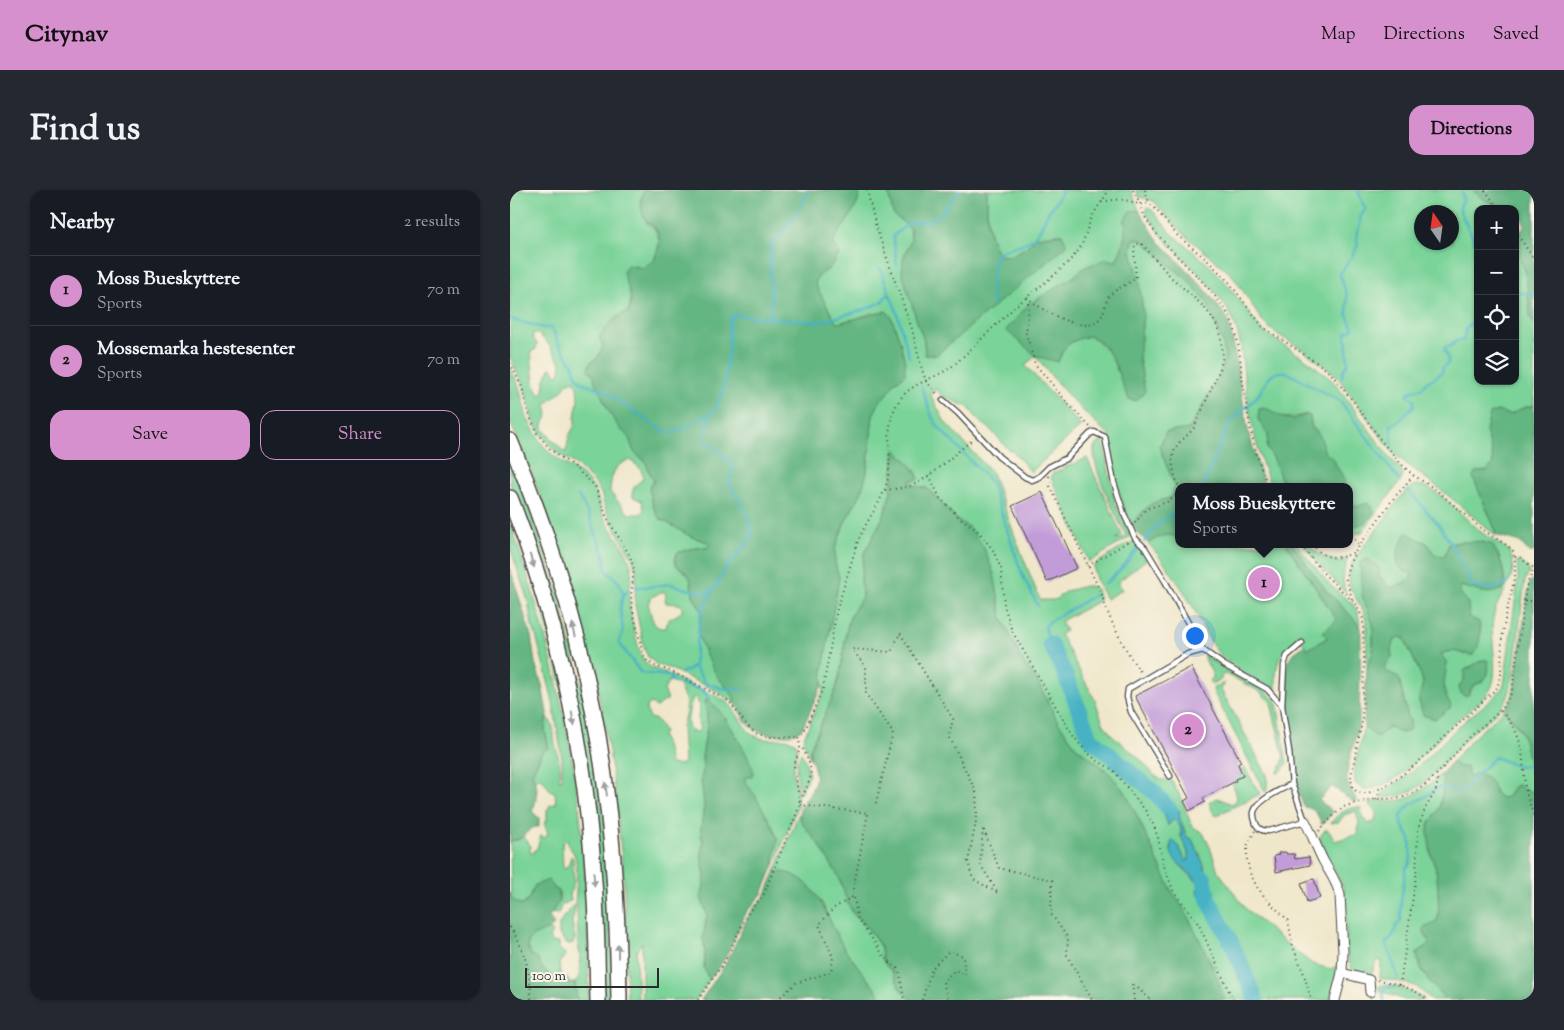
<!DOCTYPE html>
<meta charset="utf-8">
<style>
body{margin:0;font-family:"Sorts Mill Goudy",serif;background:#242831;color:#f1f3f6}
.controls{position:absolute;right:15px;top:15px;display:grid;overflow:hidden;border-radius:10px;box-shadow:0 1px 4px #0004}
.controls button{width:45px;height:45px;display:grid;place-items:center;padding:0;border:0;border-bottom:1px solid #363941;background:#171b24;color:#f1f3f6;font:25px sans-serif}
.compass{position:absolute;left:904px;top:15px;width:45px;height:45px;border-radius:50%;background:#171b24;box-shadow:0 1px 4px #0004;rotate:347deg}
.scale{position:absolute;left:15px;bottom:12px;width:134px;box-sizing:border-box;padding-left:5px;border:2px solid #2b2b2b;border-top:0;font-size:14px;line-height:18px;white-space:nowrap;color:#2b2b2b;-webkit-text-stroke:4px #fbf7ec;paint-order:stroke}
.you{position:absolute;left:684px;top:445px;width:18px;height:18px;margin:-12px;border:4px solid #fff;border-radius:50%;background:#1a73e8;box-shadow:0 0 0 8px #1a73e833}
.badge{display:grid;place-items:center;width:32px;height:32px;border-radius:50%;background:#d690ce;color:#111;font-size:16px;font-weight:700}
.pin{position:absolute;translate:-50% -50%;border:2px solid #fff;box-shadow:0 1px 5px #0006}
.popup{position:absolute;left:665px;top:293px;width:178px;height:65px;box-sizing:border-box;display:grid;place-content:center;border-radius:10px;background:#171b24;filter:drop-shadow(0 1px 4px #0005);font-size:16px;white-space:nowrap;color:#9ea1a6}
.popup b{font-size:19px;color:#f1f3f6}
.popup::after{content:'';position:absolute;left:50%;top:100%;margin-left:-10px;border:10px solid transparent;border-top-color:#171b24}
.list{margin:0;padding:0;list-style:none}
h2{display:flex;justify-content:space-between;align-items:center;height:65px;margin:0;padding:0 20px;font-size:21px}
h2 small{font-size:16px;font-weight:400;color:#9ea1a6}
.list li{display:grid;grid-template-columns:32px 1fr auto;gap:15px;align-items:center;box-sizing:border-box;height:70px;padding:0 20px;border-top:1px solid #363941}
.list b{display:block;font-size:19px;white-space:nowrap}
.list p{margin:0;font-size:16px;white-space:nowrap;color:#9ea1a6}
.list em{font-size:16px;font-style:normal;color:#9ea1a6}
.actions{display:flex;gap:10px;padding:15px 20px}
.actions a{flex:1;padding:11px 0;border:1px solid #d690ce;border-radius:15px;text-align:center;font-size:18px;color:#d690ce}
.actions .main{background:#d690ce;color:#111}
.icon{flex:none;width:28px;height:28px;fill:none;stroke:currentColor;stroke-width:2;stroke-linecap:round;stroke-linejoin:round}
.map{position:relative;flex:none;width:1024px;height:810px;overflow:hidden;border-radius:15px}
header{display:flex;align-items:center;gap:30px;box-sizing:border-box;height:70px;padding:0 25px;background:#d690ce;color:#111}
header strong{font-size:24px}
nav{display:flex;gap:28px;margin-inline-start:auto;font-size:18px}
.intro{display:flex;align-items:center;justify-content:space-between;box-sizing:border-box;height:120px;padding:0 30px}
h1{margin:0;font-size:35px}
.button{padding:12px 22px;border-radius:15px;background:#d690ce;color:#111;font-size:18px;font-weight:700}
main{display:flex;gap:30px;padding:0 30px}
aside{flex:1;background:#171b24;border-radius:15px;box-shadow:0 1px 4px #0004}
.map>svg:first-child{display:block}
.green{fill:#7ad399;stroke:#527f62;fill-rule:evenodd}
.forest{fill:#63b581;stroke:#477056}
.water{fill:#46b2c3;stroke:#386e77}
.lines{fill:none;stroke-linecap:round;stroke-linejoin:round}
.stream{stroke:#46b2c3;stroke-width:2.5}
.river{stroke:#46b2c3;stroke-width:16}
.building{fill:#c29cd8}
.service-casing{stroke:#494743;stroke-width:7}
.minor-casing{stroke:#494743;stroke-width:11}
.motorway-casing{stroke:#494743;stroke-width:18}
.path{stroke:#494743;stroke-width:2;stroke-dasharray:1 4;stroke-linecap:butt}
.service{stroke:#fff;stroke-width:4.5}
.minor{stroke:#fff;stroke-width:9}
.motorway{stroke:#fff;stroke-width:15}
.oneway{fill:#a0a0a0}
</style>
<header>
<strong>Citynav</strong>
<nav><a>Map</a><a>Directions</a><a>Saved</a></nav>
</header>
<div class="intro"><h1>Find us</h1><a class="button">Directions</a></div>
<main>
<aside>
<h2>Nearby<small>2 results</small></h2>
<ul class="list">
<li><span class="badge">1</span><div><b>Moss Bueskyttere</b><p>Sports</p></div><em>70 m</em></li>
<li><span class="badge">2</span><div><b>Mossemarka hestesenter</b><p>Sports</p></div><em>70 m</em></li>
</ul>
<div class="actions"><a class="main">Save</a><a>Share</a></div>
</aside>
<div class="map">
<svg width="1024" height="810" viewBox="0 0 1024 810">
<rect width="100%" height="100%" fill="#fbf7ec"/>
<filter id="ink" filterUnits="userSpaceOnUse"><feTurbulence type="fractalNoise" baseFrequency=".02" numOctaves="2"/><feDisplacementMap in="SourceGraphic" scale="10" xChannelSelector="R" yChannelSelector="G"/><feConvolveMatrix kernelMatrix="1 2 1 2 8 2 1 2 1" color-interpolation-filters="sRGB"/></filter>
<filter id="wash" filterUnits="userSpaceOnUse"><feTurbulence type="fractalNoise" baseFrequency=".0096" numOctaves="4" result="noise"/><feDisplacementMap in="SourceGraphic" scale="20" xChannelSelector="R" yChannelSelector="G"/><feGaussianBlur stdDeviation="1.12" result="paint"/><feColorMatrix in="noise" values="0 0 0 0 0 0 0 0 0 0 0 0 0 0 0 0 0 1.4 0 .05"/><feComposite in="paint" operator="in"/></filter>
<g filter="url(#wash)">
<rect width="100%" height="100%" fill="#f0e7cb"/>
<g class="green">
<path d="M0,0H134L130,11L137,33L145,39L150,51L144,70L132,78L121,75L115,88C120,99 123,110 118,122C107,124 96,137 90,147L94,156L88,167L80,173L79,179L84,186L86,192L103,228L112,240L117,245L121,252L124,262L133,269L137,275V279L145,290L142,295L149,328L180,346L200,353L197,358L190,357L175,360L166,375L174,381L180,388L183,405L192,422L190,450L195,463L224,507L225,513L216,507L204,500L159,478L147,475L138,467L134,458L125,415L126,381L122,367L102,333L95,318L91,303L85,293L64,273L47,263L29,242L22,228L15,200L0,167ZM27,143L37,152L51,174L50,182L47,186L41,177L35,189L34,201L30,205C21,195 23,175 21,162L26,159L27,153L24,150L22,144ZM64,190L67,196L68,210L65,227V235L59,246L56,262L53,261L33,239V234L38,225L36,214L52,201L57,193ZM120,270C128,276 133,279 133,289C126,294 121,298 123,307L132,311L134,320L131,324H119L100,302C101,287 103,274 120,270ZM151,402H155L156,405L155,410L156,413L169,414L172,416V422L158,430L156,438C141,440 142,424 138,414L142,407Z"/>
<path d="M349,0H378L383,24L400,38L401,49L392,83L406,128L414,151L415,165H426L557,55L552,44H544L527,47L515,58L500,66L489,65C476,41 477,27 477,0H621L629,20L620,22L615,29C617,44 613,57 606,71L575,77L562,88L519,114L548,172L555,156L570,148L580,146L585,148L601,165L616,202L632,184L629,168L633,124L629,86L621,62L622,54L624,49H631L659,75L677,89L697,112L713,154L715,168L709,187L679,239L657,242L650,255L653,267L665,296L663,306C655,311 650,309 644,313C635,317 629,327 622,334C612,316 607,298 604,278C602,266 604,255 598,244C571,220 547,195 526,166L515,175L571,236L521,282L502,260L500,261L477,236L471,233L458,217L432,206L426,199L420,204L435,232L482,283L507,352L530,410H545L556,401L575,396H581L587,399L589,406V411L551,431L556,441L550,444L585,510L593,533L601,544L632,571L644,585L651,590H661L669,604L682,636L693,643L700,657L708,681L736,719L766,745L802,774L821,779L828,775L824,798L820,810H715L707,787L695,761L675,721L661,700L629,630L615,602L598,582L565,556L548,532L525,487L513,473L492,428L484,384L473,356L459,337L448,331L417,298L400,295V291L409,288C405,278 395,268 386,261L381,302L374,325L354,364L351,388L352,407L340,427L337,438L331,479L326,499L300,559V569L293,550L314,499L312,495L313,478L329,388L325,373V359L334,334L351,303L357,282L363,225L370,211L379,202L385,191L393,187L390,151L381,126L362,123L339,131L328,133L325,131L305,94C308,82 315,84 321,76C324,72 326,65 327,60L323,56L325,47L336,33L347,14L349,7ZM645,604L666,617L669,621C667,630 676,636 675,646L680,648L690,664L697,690L687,700L692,694L693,689L685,690C674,678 657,668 662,650C668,653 673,664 675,671H678V662L671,646V637L667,630H663L659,633L654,625Z"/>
<path d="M626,0H963C973,12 989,17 1004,17L1005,19H968V191H1005V64L1009,66L1016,83L1020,127L1024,134V215L1013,218L1000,225L987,221L976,241L982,263L983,274L977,282H966L963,287L985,339V345L935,303L884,264L826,185L792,159L767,144L757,136L750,128L735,104L722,85L676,46L657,27L644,11L629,7ZM912,22H942V52H912Z"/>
<path d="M637,18L642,20L661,43L698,74L716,93L751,139L758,145L800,172L825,193L877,264L891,280L893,284L892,289L851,343L845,344L839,336C849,336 859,331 864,321L862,316L845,317L842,309L839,306V297H836C835,283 822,274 815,263C811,257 812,249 808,243C804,237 800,238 801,230L796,224C780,229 771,231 758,219L748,229L758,245L757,258L763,267L774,297H761C747,264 740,228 735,193C732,173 732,151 724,133C712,102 681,77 659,54C650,44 643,33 636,23Z"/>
<path d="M0,178C10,194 11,207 16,224C20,235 26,245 32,254C45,271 65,277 79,292C88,302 89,316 94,327C101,343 116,355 120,373C124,384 119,395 119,407C119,419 128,464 135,472C141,479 148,480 155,482C161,485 166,489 172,491C186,498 200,502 214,510C229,519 231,542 250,548C261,552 277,545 286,553L287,560L283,581L287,598L288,615L264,675V667L267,656L246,607L234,591L239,569L216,529L194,511L197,524V537L192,567L193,580L191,590L194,615L191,640L193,653L191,665L195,686L193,702L191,707L197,724L193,748L195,761L194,778L197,785L200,789L186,810H132V752L127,760L126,765L128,810H117L114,694L107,618L99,561L88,500L76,451L57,384L24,288L0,231ZM159,491L168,493L176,512V522L172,537L174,573L168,575L160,574L156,555L152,547L154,541L146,529H141L136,520L138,515L141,513L146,517L158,509L154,500ZM183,507H185C192,515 188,522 188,531C188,534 190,537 190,539L187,542L181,541C174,534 180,517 183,507Z"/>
<path d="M593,250L605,313L619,341L620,347L579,372L542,290L541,286L543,283L577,268L612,345L605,349L612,348L616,345C605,323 582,280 584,257Z"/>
<path d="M0,266L47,398L77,520L97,652L103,810H93L84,629L5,306L0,293Z"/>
<path d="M904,295C926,293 953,328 970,341C979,349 990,353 999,361C1012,386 989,402 984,424C978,447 991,480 980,500C973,512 957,521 946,531C922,553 889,600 853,599L845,593L844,580L854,536L858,541H874L879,537L883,538L889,543L898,528C895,514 892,502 889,488C884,484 879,484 875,480L874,478L882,467L881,461C884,456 883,451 887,447L894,448L911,485L913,492L909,510L913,525L925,529L941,515L936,509L933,501L931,464C940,459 947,461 956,465L971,444L969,432L959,427L958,418L950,402V396C968,400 971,405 991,400L995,391L992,375L988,363L974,352H948L939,354L935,365L932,367L924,365L918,354L897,343L894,381L900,382L902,385C899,392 887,396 880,398L868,385L860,426L863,434V462L860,471L857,474V432L853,420L840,398L839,383L842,373L847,365L895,302ZM972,471L979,477L972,491L962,497L960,504L952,505L950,501L949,496L954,490L957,478Z"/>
<path d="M0,332C29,415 51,499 65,586C76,660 78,735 79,810H67L65,793L69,787L70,765L67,747L68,745L67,720L68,716L65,713C66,701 69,674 64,664C61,659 58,656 57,649L52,654L53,678L58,676L61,666L63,668L64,691L60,705L61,710L51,716L48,724L40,723L49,712V701L44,698L22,700L19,709L13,715L6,712L1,707L0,651L8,650L14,647L21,656L20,661L22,664L27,658L31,645L35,648L38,644L34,633L37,631V621L40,615L46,614L45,602L41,601L33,590L30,588L25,589L22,584L33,560L39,558L35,540L36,527C47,535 42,547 46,558C48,564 50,575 50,582C50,585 49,587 49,590H52V568L42,507L25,442L22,436L18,411L0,357Z"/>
<path d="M653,345H663L669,348V354H776L827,430L817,448L798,459L795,455L789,450L769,469L766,481V499C748,493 718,475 706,460C697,448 691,432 684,419C671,396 656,373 638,353Z"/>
<path d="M623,352L628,353L638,368L608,392L612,400L596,409C591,399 582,386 584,375L617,354Z"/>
<path d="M782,354H787L794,364L821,396L843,414L848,423L851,439L844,429L815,399Z"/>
<path d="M793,354H798C808,366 824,375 838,368C834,381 831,390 836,403L805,370Z"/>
<path d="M1009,371L1018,378L1019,383L1015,390L1003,487C1001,493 1001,500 998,506C990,524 971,533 958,547C933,572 911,611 870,607C875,597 888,593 897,586C918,569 936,547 957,529C969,518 986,509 994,495L1008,389L1007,372Z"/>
<path d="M693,465C702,468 709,475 717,480C734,490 755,496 767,513L777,573C774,578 772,582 767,583L772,574L774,568L761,513L749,501L716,484L710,486L712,489L701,494L699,491L703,488V485Z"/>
<path d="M713,493L715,495L710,498L757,585V600L755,602L704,503L703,498Z"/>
<path d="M994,520L1009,539L1013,546L1019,568L1020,583L1024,588V603L1007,595L1001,599L997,607L991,608L985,603C982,592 976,586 965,583L962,587H959L956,577H949L942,572L962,549Z"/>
<path d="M291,563L294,568L299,585L290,604C289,587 282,580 291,563Z"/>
<path d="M735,578L750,604L705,626L703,622L699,612L707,608L722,614L727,609C726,598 721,596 722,584Z"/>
<path d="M931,584L933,589L934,594L929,619L919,634L918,641L921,665L925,677L927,685L929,716L928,728L926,732L914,742L919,751L917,756L907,763C907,780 925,798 936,810H922L907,797L899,794L870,788L871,772L870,770L866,771L861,786C844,783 840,781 837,762L834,701C828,682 814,667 810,647L815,640H818L825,651L848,644L849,633L846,621L834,625L829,632L821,633C827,624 840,615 851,618L853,630H856L858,634L866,631L865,627H867C868,621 863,618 859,615V613C870,609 880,613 891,610C905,606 920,594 931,584Z"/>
<path d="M289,623L292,633L308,653L329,687L338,714L344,725L357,737L371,758L372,768L377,777L382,781L390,799L402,810H372L369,804L334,758L322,735L312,713L281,684L265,682Z"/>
<path d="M66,715L62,732L65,749L63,753L59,754L55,753L51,746L49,745V735L54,726L57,725L62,716Z"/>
<path d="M39,739L41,740L42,743L39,747L43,753L49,752V759L56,765L49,773L50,782L53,787L49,790C39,785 13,764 19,751C22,744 32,742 39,739Z"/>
<path d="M872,795C888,795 902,802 915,810H894L869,800V796Z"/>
</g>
<g class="forest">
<path d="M134,0H349V7L347,14L336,33L325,47L324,56L328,60L329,65C326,68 324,73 321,76C315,83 307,84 305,94L325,131L328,133L376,121L381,126L390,151L395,171V184L393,187L385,191L379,202L370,211L363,225L357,282L351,303L334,334L325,359V373L329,388L313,478L312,495L292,539L280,545H261L247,541L237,534L225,513L224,507L207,486L195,463L188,443L192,422L183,405L180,388L174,381L166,375L165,369L167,363C177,359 187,357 197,358L200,353L180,346L149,328L143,316L139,299L144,290C138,282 140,280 136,273C134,268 128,267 125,263C121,258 121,250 117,245C116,243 113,242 111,240C100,227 93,208 85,192L84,186L78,179L80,173L88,167L93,156L89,147C97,137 106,125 118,122C125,107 116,96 113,82L117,75L132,78C136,76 140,75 142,72C150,63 152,47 145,38C141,34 136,33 134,27C130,18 130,9 134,0Z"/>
<path d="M378,0H477C477,25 476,43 489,65L500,66L515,58L527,47L552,44L557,55L426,165H415L414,151L406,128L392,83L393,69L401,49L400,38L383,24Z"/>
<path d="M963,0H1024V134L1020,127L1016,83L1009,66L1005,64V45L1014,38V32L1004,17C989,17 973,12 963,0Z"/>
<path d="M629,20L647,49L696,100L717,128L723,151L737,236L747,272L754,293L751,297H669V348C657,342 649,347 638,353L628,343L622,334C629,327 635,317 643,313C650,309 655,311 663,306L665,296L653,267L650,255L656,242L680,239L709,187L715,168L713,154L697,112L677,89L659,75L631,49H624L622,54L621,62L629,86L633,124L629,168L635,202L626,211L619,209C607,187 605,157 580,146C562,150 554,154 548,172L526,166L496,140L519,114L562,88L575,77L596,69L606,71C613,58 617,43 615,29L620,21Z"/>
<path d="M1024,215V362H1019L1010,352L985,345V339L963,287L966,282L977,281L983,274L982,263L976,241L980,224L987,221L1000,225L1013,218Z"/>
<path d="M753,218C762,219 769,228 780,229C788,230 792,223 800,226C801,230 800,234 802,238C804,241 808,242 810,246C816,259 809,260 824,269C826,280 835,285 836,297H809L799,295L792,297H774L763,267L757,258L758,245L748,229L749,219Z"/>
<path d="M385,260C395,268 405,278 409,289L400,291V295L417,298L448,331L459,337L473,356L484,384L492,428L513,473L525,487L548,532L565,556L598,582L615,602L629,630L661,700L675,721L695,761L707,787L715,810H402L390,799L382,781L377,777L372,768L371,757L357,737L344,725L338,714L329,687L308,653L292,633L289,623C292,613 303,600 305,591C307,580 300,570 300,559L326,499L331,479L337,438L340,427L352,407L351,388L354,364L374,325L381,302Z"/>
<path d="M839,306L842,309L845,317L859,313L864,321C859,332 851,336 839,336Z"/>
<path d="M897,343L918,354L924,365L931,366L935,365L939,354C953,351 970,350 983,355L992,375L995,397C979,409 966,399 950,396C949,407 956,406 958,414C959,418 958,422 959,427L969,432C971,444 971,455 963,465C951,464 943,458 931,464L937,473C935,491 930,499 941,515L940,518L925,529L913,525L909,510L913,492L911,485L894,448L887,447C883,451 884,456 881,461L882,467L874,478L875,480C879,484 884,484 889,488C892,501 895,514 898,528L900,530L901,537L898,541L892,543L886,541L883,538L879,537L869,546H865C861,542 857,541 854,536L857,474L860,471L863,462V434L852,405L850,373L857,368L869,378V385L880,398C887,396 899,392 902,385L900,383C879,379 888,355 897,343Z"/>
<path d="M776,354H782L815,399L844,429L851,439L849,533C846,551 836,573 837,590C838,599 846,604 846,612L842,611L823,597H821L809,610L823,622L812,635C808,625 805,618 794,617L786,597L776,496L778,471L784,463L795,455L798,459L817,448L813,442L827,430Z"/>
<path d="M0,378L21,446L25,473L32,495L37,523L35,540L39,558L33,560L22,584C29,594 28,610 22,621L29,628V637H24C15,643 11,650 0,651Z"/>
<path d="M1024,389V588C1017,579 1018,559 1013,546C1009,536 1001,528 994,520L1002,507L1004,499L1018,401L1020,392Z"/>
<path d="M972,470H977C980,476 979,485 974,490C971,493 966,493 963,496C959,500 961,503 956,506L952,505L950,501L949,496L954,490V481Z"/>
<path d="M196,510C213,517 238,565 244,582L241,587H235V591L246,607L263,637L268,650L264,667V675L252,704L237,721L214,770L200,789L197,785L194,778L195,761L193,748L197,724L191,707L193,702L195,686L191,665L193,653L191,640L194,614L191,590L193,580L192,567L197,537V524L194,511Z"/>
<path d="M942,572L949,577H957L959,587H962L965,583C979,587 982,590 985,603L991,608L997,607L1005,596L1007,595L1024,603V810H936C925,798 907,780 907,763L917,756L919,751L914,742V737C919,736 924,735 927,730C930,724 928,684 925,676C924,670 920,665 920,658C919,651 917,642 919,635C921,628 927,624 929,618C932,609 935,592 931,584Z"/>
<path d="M265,682C270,682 276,682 281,684C309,693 320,735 334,758C345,774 358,789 369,804L372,810H191L215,775L241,721L255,706Z"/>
<path d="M39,690L44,698L49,701V712L39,727L44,735L39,739L23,746L18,751V758L21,765L27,768L33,780L48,790L53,787L57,788L59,793H65L67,810H0V702C1,710 6,712 13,715L19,709L25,695Z"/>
</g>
<path class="water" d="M645,603H647L670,621C667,630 676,637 675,646L682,649L694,675L696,687L704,700V703L701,709H692L687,702L688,698L692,694L693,689L686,690C682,686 678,681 674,678C664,670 658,664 662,650C668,653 673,664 675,671L679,670L678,662L671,646V637L668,635L666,630L661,631L658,636L653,620Z"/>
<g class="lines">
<g class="stream">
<path d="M952,0L953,11L950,16V21L968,59"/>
<path d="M387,75L383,46L399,33L420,31L430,25L450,0"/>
<path d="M370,78L380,105"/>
<path d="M1005,102L1024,105"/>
<path d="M483,115C481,104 480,74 487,65C489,62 493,60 497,59C505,55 515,55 522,49C531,42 533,32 538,23C543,15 549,8 553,0"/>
<path d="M0,129L33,138H42L48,153L63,175L66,185L71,192L93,200L143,235L159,243L168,241L200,224L206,218L209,209L213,203L219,154V134L222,125L309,132L353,120L372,112L376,106L380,105L386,119L399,167"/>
<path d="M262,129L260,120L262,114L260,85L261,56L289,21L298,0"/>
<path d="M832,187L834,179L838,174L836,143L843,139L837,125V106L830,84C835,75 843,67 847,57C849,53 845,47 847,42C850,35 851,34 850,27L856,18L853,14L848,0"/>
<path d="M412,198L422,227L429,238L481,292L512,384L528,416"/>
<path d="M200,224L195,250L222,273L223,279L219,292C227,309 244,328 241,348L217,377L193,418L190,426L184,476L195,493L214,499H232"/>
<path d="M882,254L881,235L889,231L904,215V209L898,206V203L912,198L917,192L926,187L932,182L933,177L938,174V169L934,158L944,154L945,151L954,150L956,139L968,126"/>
<path d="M693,297L720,232L747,207L760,186L769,182H776L830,211L889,290"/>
<path d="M898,300L929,335L945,360L963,397C976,398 988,401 998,392"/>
<path d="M68,305L77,321L95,367V378L98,383L103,386L110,394L113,404"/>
<path d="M634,352L648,334L669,320"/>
<path d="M595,394L610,380L628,358"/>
<path d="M1021,394L1024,393"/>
<path d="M127,397H136L160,394L187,402L202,401"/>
<path d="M119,399L113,405L110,418L113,440L109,453L131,483L160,486L162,491L166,493L193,500L200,510"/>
<path d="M540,454L535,437L539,432L585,405"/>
<path d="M172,482L177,481L183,476"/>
<path d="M888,787L876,753L883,746L886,736L891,731V712L895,683L896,678L899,675L901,669L900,649L891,633V627L894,621L901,614L915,607L927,598C935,596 942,604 950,601C954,600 957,596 959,593C967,583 977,576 985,567L1009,577L1024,575"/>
<path d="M874,810L873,798L884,797"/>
</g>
<g class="river">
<path d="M540,454L554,482L580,548L645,603L660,620"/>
<path d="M694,688L698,709L722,754L746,810"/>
</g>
</g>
<g id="blocks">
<g class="building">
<path d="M532,302L567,378L537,392L502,316Z"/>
<path d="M681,477L731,572L728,574L733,586L725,589L726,591L693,608L695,612L679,621L674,611L679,608L625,506Z"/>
<path d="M776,662V664H784L785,669L799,667L800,675L766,682L764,666L769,665L768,663Z"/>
<path d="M803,689H804L810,708L797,712L791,693Z"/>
</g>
</g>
</g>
<g filter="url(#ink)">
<use href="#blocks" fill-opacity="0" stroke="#494743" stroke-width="1"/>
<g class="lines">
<defs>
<g id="service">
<path d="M433,210L448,223L489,267L515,287L522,290L529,287L539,277L557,268L580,244L584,242L595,247L604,293L614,324L625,348L635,358L655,391L693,460"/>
<path d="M660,586L621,522L617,507L618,499L678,464L693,460L714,475L757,499L772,516"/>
<path d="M782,594C772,599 747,610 744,622C743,626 745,630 746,634C749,640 753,641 759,641L795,631L782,594L779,561L772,516L774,475L777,466L792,453"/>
</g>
<g id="minor">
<path d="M795,631C802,644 807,659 814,672C820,683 827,692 830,705L833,762L832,783L825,810"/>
<path d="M832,783L859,790L860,802"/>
</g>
<g id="motorway">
<path d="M0,251C47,363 82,482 96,602C105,671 108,740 109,810"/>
<path d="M0,308C48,430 76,562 84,692C87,732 87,771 88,810"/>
</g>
</defs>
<use href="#service" class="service-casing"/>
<use href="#minor" class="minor-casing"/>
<use href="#motorway" class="motorway-casing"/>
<g class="path">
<path d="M357,0L366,37L402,139L412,180L416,191L429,206"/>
<path d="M623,0L631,15"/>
<path d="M635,0L639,13"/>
<path d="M975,0L989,19"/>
<path d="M592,12C609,8 615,9 631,15"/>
<path d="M1005,41L1024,69"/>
<path d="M517,107C529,119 570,143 586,132C597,124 593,113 600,105C607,98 618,94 626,88L624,58L626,54L631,53L662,88L691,114L701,126L710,141L713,166L710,179L686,234C682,242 676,246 670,252C657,265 664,283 669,298"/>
<path d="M517,108L519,117L516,143L525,174L556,211L581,238"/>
<path d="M0,173L12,197L18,222L27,243L41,260L63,276L85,296L97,328L120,366L124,379L121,406L122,417L133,464L137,471L145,476L160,481L219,511L236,534L245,543L258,547H284L289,548"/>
<path d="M419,285L430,308L449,327L467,340L483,360L491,379L494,415L502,441L560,541C567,551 574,560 584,568C590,573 598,576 604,581L635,620L644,636L648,648L654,676L663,700L689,735L723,810"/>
<path d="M539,286L540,296L592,405C598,429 617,463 631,483"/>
<path d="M759,297C744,266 738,227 733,194C730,172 730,144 718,124C710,111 699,99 689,88C675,74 632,34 631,15C635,12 638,13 643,16L667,45L697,70L719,92L753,137L813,177L822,185L843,211L872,252L894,277L903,285L925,299L973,340L998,356L1003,361L1005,372V385L995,430L992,448L991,484L987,498L905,575L888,588L874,597L858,603H851L846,601L842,596L841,586L852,532L854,473L853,429L846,414L815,385L790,354"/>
<path d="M375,300C385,299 396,298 405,294C427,283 444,263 464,249"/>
<path d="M625,333L636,319L657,312L669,303"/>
<path d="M839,341L849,355"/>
<path d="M802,354C813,369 828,371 844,362"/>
<path d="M1005,367L1010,368L1024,378"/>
<path d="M578,376L619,351"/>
<path d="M842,409L836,389L838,377L845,362L883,309L903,286"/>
<path d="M1015,411H1024"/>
<path d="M991,521C1015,547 1012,564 1015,597C1017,607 1021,617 1024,627"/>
<path d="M866,609L868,604V600"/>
<path d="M290,611C303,585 305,582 291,556"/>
<path d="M366,613L383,543L356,504V477L342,459L381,462L390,443L443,529L439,546L466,602L467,626L458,672L463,689L488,703L470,674L473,638L489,678L542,690L541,724L558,748L557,765L582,810"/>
<path d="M290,615L358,623L343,700L347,727L378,772L389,779L394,810"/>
<path d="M745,641L737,656V669L740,683L747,697L758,711L778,730L783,757L794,784L801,810"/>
<path d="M809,641C817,633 825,623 834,617C839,614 861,610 867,609C877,608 885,610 894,607C924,595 939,568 961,546C979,529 991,525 1002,501L1016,397L1024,378"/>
<path d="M0,737C15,760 21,783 21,810"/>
<path d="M868,790C886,793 904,798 918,810"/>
<path d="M890,795L906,686L908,639L915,619L927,598V590L925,587"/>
<path d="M188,810L215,771L239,721L253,706L290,615L284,576L290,558L289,548L295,540L313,498L327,419L347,354C356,328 376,310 379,281C381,255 374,231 391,208C404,191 429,188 445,174C466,155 485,135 506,116C526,99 551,82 568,61C575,51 576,40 581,29C586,19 593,10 599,0"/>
<path d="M267,810L286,793L321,782L323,767L309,735L324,718L344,706"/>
<path d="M412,810L422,778L439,761L453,766L455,785L445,780L433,792L438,810"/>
<path d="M624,810L622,793L641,810"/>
</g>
<use href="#service" class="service"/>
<use href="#minor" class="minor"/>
<use href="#motorway" class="motorway"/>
</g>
<defs><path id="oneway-solid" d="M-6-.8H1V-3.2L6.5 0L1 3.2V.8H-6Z" transform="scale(1.25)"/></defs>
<g class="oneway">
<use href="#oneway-solid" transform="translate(22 371) rotate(71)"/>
<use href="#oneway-solid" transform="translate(64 440) rotate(-104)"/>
<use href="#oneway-solid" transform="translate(63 528) rotate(79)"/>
<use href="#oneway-solid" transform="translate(96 599) rotate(-98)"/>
<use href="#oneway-solid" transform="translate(84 689) rotate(86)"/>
<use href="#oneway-solid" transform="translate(108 761) rotate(-91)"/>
</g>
</g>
</svg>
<div class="controls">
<button>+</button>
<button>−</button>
<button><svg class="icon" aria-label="locate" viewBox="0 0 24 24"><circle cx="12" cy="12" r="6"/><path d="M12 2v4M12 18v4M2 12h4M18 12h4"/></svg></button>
<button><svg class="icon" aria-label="layers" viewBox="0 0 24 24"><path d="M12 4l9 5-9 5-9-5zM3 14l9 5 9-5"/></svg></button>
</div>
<svg class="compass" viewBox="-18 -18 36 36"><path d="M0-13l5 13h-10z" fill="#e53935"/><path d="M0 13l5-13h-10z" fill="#9ea1a6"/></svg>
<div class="scale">100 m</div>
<div class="you"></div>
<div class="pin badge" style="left:754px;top:393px">1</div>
<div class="popup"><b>Moss Bueskyttere</b>Sports</div>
<div class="pin badge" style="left:678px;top:540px">2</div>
</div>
</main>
